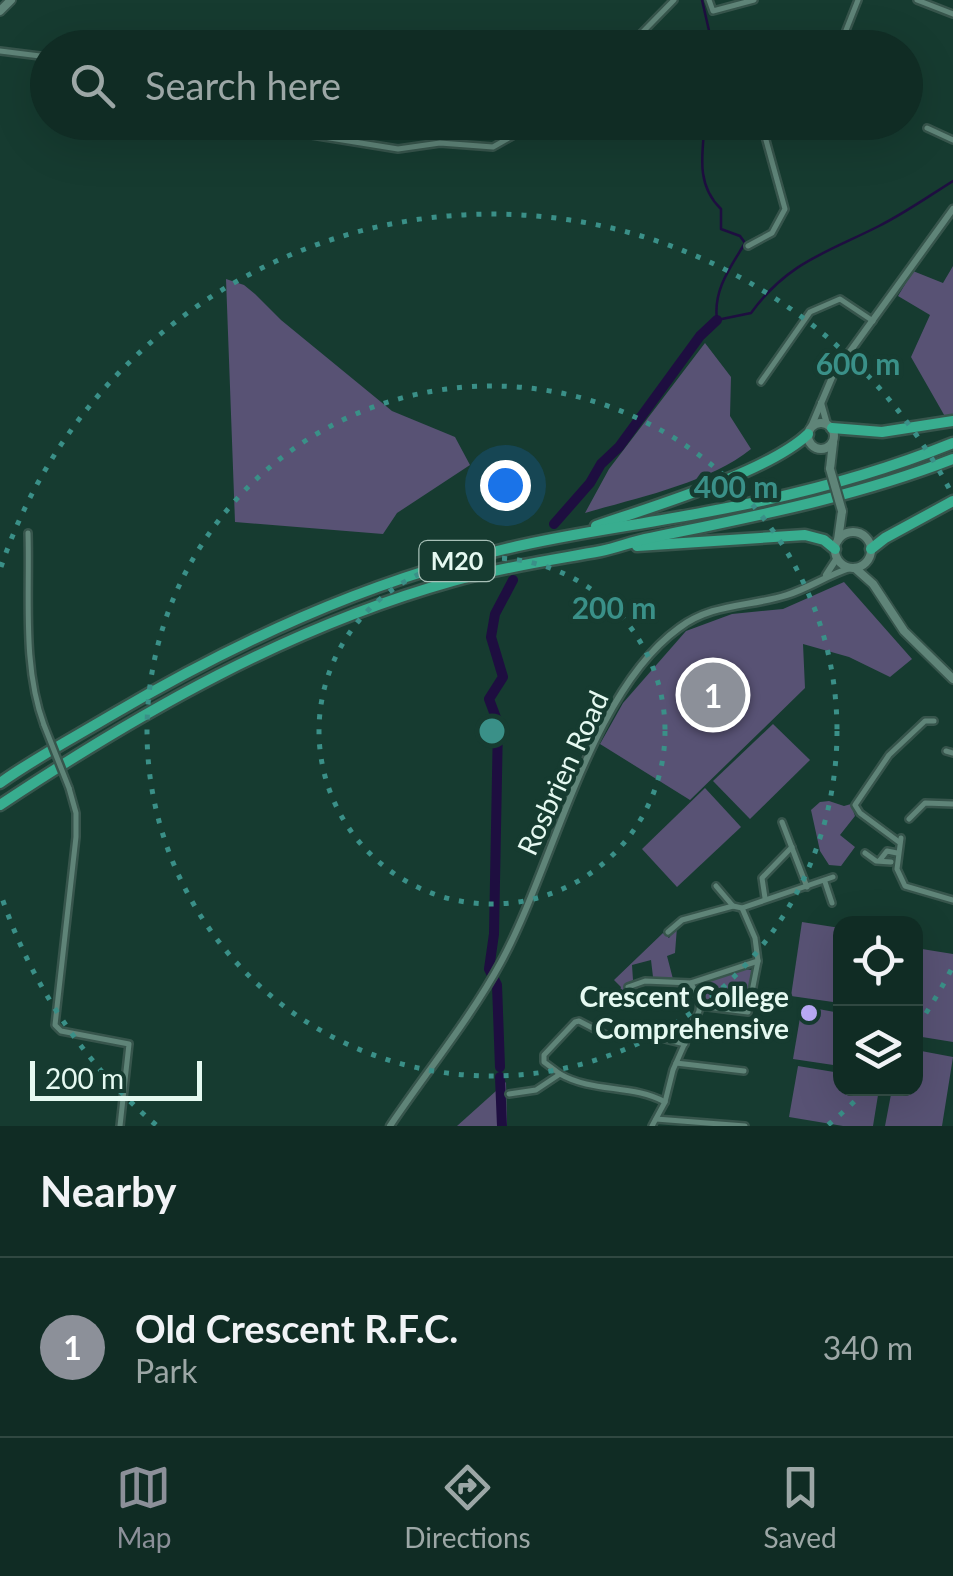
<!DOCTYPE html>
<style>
body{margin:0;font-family:Lato,sans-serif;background:#1e3831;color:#f1f3f6}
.controls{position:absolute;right:30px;bottom:30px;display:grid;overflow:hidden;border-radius:20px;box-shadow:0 10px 40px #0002}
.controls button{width:90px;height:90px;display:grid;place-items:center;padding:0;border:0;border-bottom:2px solid #304841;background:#102c24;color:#f1f3f6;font:50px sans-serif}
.scale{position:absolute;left:30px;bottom:25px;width:172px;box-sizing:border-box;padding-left:10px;border:5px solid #e5f9f1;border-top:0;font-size:28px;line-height:35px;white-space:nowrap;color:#e5f9f1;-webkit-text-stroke:8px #163b30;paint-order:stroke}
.you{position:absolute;left:505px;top:485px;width:35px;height:35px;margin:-25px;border:8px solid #fff;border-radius:50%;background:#1a73e8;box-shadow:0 0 0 15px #1a73e833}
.badge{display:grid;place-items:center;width:65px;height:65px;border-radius:50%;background:#8c9099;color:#fff;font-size:32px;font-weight:700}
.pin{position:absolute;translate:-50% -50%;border:5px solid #fff;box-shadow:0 2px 10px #0006}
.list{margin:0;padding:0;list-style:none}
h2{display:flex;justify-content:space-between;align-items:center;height:130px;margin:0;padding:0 40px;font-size:42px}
h2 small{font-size:32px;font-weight:400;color:#9ca7a6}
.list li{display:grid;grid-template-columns:65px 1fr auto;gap:30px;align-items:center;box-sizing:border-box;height:180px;padding:0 40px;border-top:2px solid #304841}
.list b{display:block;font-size:38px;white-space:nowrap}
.list p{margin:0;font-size:32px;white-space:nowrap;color:#9ca7a6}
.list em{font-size:32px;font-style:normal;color:#9ca7a6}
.icon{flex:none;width:55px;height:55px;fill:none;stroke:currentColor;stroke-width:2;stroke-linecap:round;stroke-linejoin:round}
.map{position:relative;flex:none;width:953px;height:1126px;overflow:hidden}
.search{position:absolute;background:#102c24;box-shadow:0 10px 40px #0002;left:30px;right:30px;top:30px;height:110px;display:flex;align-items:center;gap:25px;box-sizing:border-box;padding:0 35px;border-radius:55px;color:#9ca7a6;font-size:38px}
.sheet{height:310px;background:#102c24}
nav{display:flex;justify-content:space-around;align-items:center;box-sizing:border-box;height:140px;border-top:2px solid #304841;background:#102c24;font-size:28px;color:#9ca7a6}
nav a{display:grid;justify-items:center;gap:5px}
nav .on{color:#8c9099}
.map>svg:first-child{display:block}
.green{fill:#585274}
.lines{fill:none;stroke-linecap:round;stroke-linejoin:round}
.stream{stroke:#1e0e40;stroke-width:2.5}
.river{stroke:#1e0e40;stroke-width:10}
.minor-casing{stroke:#37554c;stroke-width:10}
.tertiary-casing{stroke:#37554c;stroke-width:11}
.secondary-casing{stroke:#37554c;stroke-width:12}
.motorway-casing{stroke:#37554c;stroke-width:15}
.minor{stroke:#5f8478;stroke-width:5}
.tertiary{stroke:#5f8478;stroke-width:6}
.secondary{stroke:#5f8478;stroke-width:8}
.motorway{stroke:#38ad8f;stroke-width:10}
.minor-bridge-casing{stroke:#37554c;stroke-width:10;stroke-linecap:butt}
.secondary-bridge-casing{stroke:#37554c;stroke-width:12;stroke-linecap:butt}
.minor-bridge{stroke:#5f8478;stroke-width:5}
.secondary-bridge{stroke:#5f8478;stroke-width:8}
.ring{fill:none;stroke:#3a9088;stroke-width:5;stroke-dasharray:5 10}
.poi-dot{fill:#b9abf7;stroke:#163b30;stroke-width:4}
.labels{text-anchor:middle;stroke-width:9;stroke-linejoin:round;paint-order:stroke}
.shield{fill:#163b30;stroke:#a7c0b7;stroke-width:2.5}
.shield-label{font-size:25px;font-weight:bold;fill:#e5f9f1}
.street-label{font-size:28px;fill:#e5f9f1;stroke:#163b30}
.poi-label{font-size:28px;font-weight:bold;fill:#e5f9f1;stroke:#163b30;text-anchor:end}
.centre{fill:#3a9088;stroke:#163b30;stroke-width:5}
.ring-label{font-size:30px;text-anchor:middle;font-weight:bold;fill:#3a9088;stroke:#163b30;stroke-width:9;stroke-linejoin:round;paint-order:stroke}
</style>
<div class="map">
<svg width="953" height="1126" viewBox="0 0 953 1126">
<rect width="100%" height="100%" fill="#163b30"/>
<g class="green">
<path d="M953,266V418L947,420L911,357L930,315L898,296L913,271L943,283Z"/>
<path d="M226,279L244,285L255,294L281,320L392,411L455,437L470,465L397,513L383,534L235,522Z"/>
<path d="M705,343L731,377L730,416L751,449C709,483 636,498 585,513L609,469Z"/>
<path d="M844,582L912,659L890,677L849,657L803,644L805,688L690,800L600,744L623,703L686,631L732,614L783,609Z"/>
<path d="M773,724L810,760L750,819L713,781Z"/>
<path d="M705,788L741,827L677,887L642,849Z"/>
<path d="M829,801L844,806L851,804L855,816L840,835L855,847L841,866L829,865L820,851L811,810L820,802Z"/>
<path d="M802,922L840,928V1003L791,996Z"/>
<path d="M677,927L675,953L667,956L673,979L653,977L651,960L632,965L633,980L624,988L630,991L635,985L631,1003L617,1000L621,987L614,980L663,933L669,938Z"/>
<path d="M922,949L953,954V1042L916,1036V993Z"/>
<path d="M745,969L752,970L746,1008L706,1001L700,990L702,984Z"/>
<path d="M802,1006L840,1013V1066L793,1059Z"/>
<path d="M916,1050L953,1057L942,1126H885L892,1089L916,1088Z"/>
<path d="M798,1066L840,1073V1088L879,1089L873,1126H843L789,1117Z"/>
<path d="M506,1082L507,1126H457Z"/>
</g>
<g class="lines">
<g class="stream">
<path d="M702,0L713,48"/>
<path d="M705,122C702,155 696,185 721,209V229L740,236L745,243C730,268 713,290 717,320L751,313C788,262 826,253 879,226C905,213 929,196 953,181"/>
</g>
<g class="river">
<path d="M554,524L590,483L601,464L619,447L700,336L717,320"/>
<path d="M500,1067L497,985L489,969L494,934L498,723L489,699L503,677L491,637L495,614L513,580"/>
<path d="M500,1077L502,1126"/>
</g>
<defs>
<g id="minor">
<path d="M709,0L713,11L754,0"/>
<path d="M917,0L953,14"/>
<path d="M627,48L674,0"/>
<path d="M839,48L858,0"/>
<path d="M0,51L48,57"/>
<path d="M231,122L398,149L440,143L493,147L537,122"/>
<path d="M927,128L953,140"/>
<path d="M748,246L772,233L785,209L761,122"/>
<path d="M761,382L810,312L840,299L873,321"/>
<path d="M28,533C30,595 22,666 44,725"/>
<path d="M946,751L953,753"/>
<path d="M69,788L76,813V837L55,1025L61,1031L129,1044L120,1126"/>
<path d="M909,819L925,803L953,804"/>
<path d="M782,822L807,887"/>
<path d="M901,838L897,869L905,886L953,900"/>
<path d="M899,842L860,813L855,805L889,755L925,721H934"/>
<path d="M865,853L876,861L891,862"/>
<path d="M880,860L887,851L897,853"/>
<path d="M825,882L832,903"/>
<path d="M716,886L733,906"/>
<path d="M765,898L762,878L792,847"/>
<path d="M668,932L682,920L733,906L742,908L833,877"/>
<path d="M628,987L645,981L691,983"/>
<path d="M700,1006L748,1012L758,961"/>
<path d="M636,1032L685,1044"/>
<path d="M676,1063L744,1071"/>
<path d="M560,1074L544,1062V1055L575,1022L579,1021L606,1035"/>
<path d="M509,1094L536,1090L560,1074C593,1093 632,1084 665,1102"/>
<path d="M656,1119L745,1126"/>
<path d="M652,1126L665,1102L673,1070L699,1011L700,1001L691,983L758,961L755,938L742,908"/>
</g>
<g id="tertiary">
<path d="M821,403L827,424"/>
<path d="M811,427L833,375L953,209"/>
<path d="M826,575L837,558"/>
<path d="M390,1126C425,1074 472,1016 501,962C554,865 589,693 679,628C712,603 749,607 787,595C809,588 828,575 850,568"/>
</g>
<g id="secondary">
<path d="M0,11L11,0"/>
<circle cx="821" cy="436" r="13"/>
<path d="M830,469L833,443"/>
<circle cx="853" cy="550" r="18"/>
<path d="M838,540L842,511"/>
<path d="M855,568L873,584L904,631L953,679"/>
</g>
<g id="motorway">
<path d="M832,428L882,432L953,421"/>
<path d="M596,526C651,507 768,472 808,434"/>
<path d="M637,546L805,535L824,540L835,549"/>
<path d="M871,549L885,538L953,501"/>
<path d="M0,783C35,758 73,738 110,716C234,643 364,582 505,549C571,533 639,525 706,512C789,497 874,475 953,443"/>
<path d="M0,805C142,711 289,627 453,581C502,567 552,560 601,551C616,548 631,542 645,539C750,517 853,498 953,459"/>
</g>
</defs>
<use href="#minor" class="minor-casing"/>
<use href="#tertiary" class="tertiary-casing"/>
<use href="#secondary" class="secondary-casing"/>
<use href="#motorway" class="motorway-casing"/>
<use href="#minor" class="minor"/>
<use href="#tertiary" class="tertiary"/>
<use href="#secondary" class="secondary"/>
<use href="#motorway" class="motorway"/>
<defs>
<path id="minor-bridge" d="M44,725L69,788"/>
<path id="secondary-bridge" d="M830,469L842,511"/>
</defs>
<use href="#minor-bridge" class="minor-bridge-casing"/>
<use href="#secondary-bridge" class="secondary-bridge-casing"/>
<use href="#minor-bridge" class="minor-bridge"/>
<use href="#secondary-bridge" class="secondary-bridge"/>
</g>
<g class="ring">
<circle cx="492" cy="731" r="173"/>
<circle cx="492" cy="731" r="345"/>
<path d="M951 970A518 518 0 0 1 916 1028M865 1091A518 518 0 0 1 828 1125M156 1125A518 518 0 0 1 1 895M1 567A518 518 0 0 1 951 492"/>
</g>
<circle class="poi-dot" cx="809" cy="1013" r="10"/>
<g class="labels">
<rect class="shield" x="419.5" y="541" width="75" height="40" rx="8"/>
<g class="shield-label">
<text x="457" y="570">M20</text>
</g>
<g class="street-label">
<text transform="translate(563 773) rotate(-65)" y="10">Rosbrien Road</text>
</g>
<g class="poi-label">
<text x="789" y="1007">Crescent College<tspan x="789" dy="32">Comprehensive</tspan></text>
</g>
</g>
<circle cx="492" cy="731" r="15" class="centre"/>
<g class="ring-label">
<text x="858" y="375">600 m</text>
<text x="736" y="498">400 m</text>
<text x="614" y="619">200 m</text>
</g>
</svg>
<div class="controls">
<button><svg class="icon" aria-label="locate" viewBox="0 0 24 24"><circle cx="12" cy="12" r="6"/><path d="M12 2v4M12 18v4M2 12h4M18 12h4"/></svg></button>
<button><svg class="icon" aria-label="layers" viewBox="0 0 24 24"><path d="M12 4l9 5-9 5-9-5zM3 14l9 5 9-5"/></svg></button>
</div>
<div class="scale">200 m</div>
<div class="you"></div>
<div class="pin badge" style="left:713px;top:695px">1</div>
<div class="search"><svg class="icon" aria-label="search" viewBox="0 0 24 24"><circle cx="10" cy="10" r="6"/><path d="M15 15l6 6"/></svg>Search here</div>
</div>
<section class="sheet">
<h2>Nearby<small></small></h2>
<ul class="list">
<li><span class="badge">1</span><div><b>Old Crescent R.F.C.</b><p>Park</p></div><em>340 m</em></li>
</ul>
</section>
<nav>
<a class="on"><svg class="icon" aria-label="map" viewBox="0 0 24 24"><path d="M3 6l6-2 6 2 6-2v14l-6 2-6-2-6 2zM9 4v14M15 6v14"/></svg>Map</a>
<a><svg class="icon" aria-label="directions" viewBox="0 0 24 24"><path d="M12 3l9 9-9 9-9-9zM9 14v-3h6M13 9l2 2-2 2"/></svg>Directions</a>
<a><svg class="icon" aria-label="saved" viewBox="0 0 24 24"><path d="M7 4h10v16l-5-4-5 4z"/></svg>Saved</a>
</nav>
